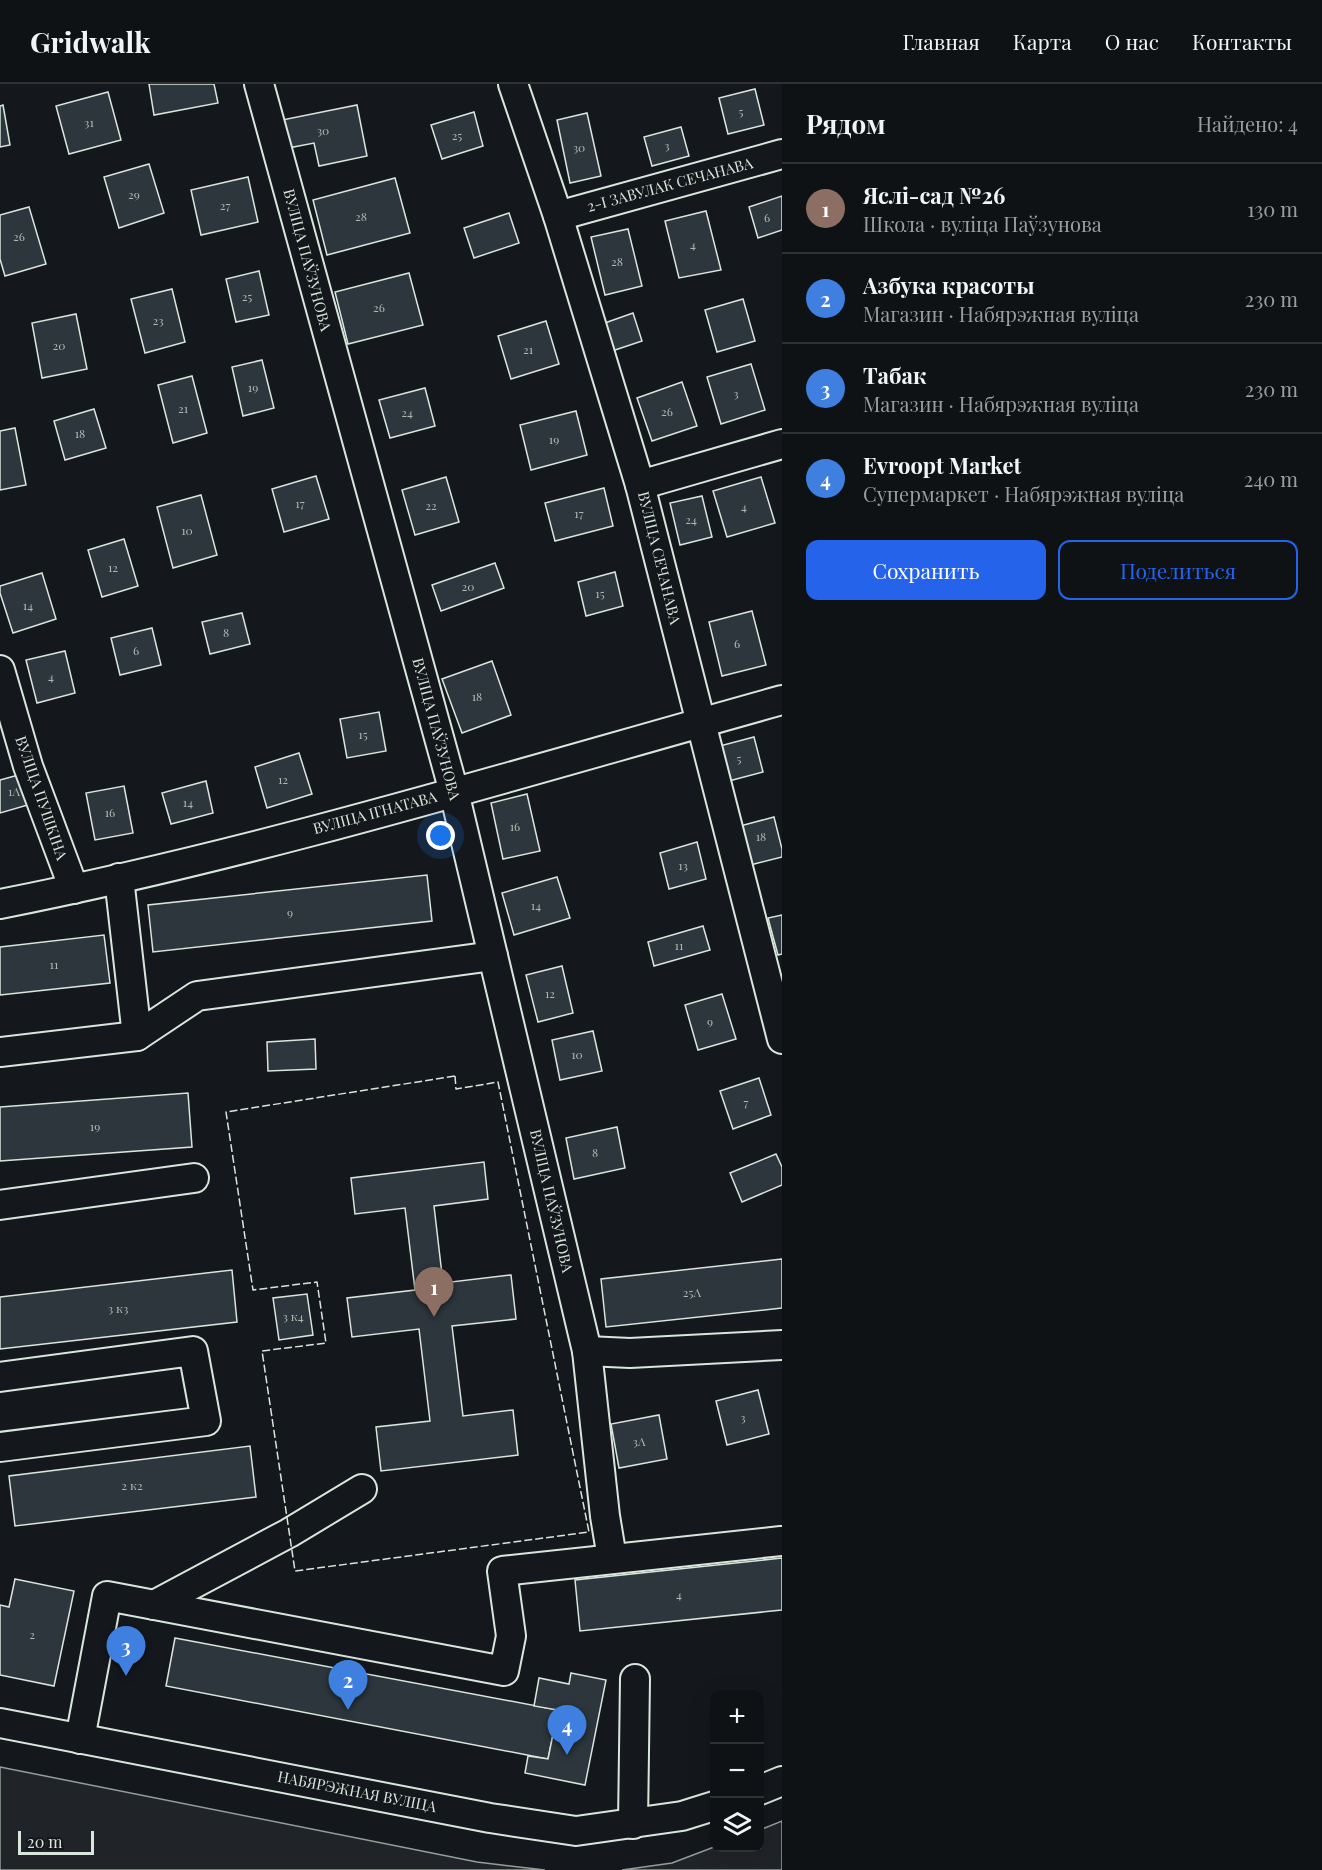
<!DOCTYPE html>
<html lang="ru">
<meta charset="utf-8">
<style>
body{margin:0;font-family:"Playfair Display",serif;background:#1d2022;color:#f1f3f6}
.controls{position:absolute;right:18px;bottom:18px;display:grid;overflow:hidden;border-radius:12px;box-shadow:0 6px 24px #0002}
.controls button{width:54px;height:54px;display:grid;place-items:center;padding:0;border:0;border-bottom:2px solid #2f3234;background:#0f1215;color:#f1f3f6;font:30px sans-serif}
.scale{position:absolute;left:18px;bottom:15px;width:76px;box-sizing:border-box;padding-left:6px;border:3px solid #d8e6dc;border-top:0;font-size:16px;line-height:21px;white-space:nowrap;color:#d8e6dc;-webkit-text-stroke:4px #14181c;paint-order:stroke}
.you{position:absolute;left:441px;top:752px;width:21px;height:21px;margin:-15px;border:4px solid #fff;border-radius:50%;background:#1a73e8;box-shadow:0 0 0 9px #1a73e833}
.badge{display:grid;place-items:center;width:39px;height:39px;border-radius:50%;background:#2563eb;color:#fff;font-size:20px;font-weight:700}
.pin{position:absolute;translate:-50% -50px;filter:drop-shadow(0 2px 3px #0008)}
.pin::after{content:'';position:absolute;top:32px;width:21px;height:18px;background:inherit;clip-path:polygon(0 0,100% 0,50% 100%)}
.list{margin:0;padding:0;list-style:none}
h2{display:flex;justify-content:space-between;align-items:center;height:78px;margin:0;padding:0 24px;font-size:26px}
h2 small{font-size:20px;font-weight:400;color:#9b9ea0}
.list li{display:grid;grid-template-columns:39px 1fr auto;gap:18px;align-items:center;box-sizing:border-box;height:90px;padding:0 24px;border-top:2px solid #2f3234}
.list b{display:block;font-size:22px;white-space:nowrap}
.list p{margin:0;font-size:20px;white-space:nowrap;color:#9b9ea0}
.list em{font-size:20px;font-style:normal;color:#9b9ea0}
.actions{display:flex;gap:12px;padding:18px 24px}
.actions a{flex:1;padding:14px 0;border:2px solid #2563eb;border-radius:12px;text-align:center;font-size:21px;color:#2563eb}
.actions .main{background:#2563eb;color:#fff}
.icon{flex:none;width:33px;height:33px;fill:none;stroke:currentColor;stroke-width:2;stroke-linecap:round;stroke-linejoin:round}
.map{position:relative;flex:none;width:782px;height:1786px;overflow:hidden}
header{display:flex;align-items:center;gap:36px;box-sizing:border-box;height:84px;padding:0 30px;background:#0f1215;border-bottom:2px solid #2f3234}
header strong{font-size:28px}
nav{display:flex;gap:33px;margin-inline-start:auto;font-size:21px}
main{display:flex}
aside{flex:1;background:#0f1215}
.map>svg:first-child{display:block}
.green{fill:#202428;stroke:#939e99;stroke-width:1.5}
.building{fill:#2c363c;stroke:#d8e6dc;stroke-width:1.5}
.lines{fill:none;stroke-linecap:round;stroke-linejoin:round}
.minor-casing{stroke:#d8e6dc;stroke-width:32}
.minor{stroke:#14181c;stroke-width:28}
.fence{stroke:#d8e6dc;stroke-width:1.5;stroke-dasharray:8 3;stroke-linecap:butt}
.labels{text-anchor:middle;stroke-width:4.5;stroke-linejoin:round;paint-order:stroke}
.number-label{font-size:12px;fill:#adbab4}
.street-label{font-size:15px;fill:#d8e6dc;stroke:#14181c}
</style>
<header>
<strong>Gridwalk</strong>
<nav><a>Главная</a><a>Карта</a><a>О нас</a><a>Контакты</a></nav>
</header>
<main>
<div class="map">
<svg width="782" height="1786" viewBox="0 0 782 1786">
<rect width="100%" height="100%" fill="#14181c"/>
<g class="green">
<path d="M0,1683L477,1778L545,1786H0Z"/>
<path d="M782,1737V1786H622L672,1779L714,1763L760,1764V1746Z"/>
</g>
<g class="building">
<path d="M149,0H214L218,19L154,31Z"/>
<path d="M755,5L764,41L728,50L719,14Z"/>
<path d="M108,8L121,56L69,70L56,22Z"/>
<path d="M3,21L10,61L0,63V22Z"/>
<path d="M357,21L367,72L319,82L314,59L288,64L282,36Z"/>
<path d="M474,28L483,62L442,75L431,41Z"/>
<path d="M587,29L601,92L570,99L557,36Z"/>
<path d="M681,43L689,72L652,82L644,53Z"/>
<path d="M149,80L164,129L119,144L104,93Z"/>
<path d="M248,93L258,138L201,151L191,106Z"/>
<path d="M395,94L410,149L327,171L313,116Z"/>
<path d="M782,112V146L758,154L749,123Z"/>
<path d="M29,123L46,180L5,192L0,175V131Z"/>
<path d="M706,127L721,186L679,194L665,137Z"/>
<path d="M509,129L519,159L474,174L464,144Z"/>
<path d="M628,145L642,202L605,211L591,153Z"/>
<path d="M259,187L269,231L236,238L226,195Z"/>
<path d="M409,189L423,241L348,260L335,208Z"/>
<path d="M172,205L185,258L145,269L131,215Z"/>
<path d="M743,215L755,257L717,268L705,226Z"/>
<path d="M633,229L642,257L612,267L602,240Z"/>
<path d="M76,230L87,285L42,294L32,239Z"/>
<path d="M546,237L559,280L511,295L498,252Z"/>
<path d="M262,276L274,324L243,332L232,283Z"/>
<path d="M751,280L765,326L721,340L707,293Z"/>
<path d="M192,292L207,349L173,359L158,301Z"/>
<path d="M682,298L697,342L652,357L637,314Z"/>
<path d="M425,304L435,342L390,354L379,316Z"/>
<path d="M94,325L106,364L65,376L54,337Z"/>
<path d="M576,327L587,371L531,386L520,341Z"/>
<path d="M15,344L26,401L0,406V347Z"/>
<path d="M316,392L329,435L284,448L272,405Z"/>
<path d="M446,393L459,438L415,451L402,406Z"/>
<path d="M761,393L775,439L727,453L713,407Z"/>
<path d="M604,404L613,442L555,457L545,419Z"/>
<path d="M201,411L217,471L173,484L157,423Z"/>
<path d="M702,412L712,453L680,461L670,419Z"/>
<path d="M124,455L138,502L102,513L88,466Z"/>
<path d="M495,479L504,504L441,527L432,501Z"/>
<path d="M615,488L623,522L586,532L578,498Z"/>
<path d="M42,489L56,535L13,549L0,509V502Z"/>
<path d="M752,527L766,581L722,592L709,538Z"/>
<path d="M242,529L250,560L210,570L202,538Z"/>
<path d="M152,544L161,581L120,591L111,554Z"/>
<path d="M65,567L75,609L37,619L26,576Z"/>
<path d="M492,577L511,631L462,649L442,595Z"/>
<path d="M379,628L386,667L347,674L340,635Z"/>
<path d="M754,653L763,688L725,698L716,663Z"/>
<path d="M299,669L312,710L267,724L255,683Z"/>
<path d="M22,690L31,720L0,729V696Z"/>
<path d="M206,697L213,729L171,740L162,709Z"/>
<path d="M124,702L133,749L95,756L86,709Z"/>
<path d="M527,710L540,767L503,775L491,719Z"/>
<path d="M774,733L782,765V773L750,781L740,742Z"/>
<path d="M697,758L706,795L669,805L660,769Z"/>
<path d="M427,791L432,837L153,868L148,821Z"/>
<path d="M557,793L570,834L514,851L502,809Z"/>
<path d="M782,831V870L778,871L768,834Z"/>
<path d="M703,842L710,866L654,882L648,858Z"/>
<path d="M104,851L110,899L0,911V863Z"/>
<path d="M562,882L573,929L538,938L526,891Z"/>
<path d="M722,910L736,955L698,966L685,921Z"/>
<path d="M593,947L602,987L560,996L552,956Z"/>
<path d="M315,955L316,985L268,987L267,958Z"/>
<path d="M759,994L771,1031L733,1045L720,1007Z"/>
<path d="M188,1009L192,1063L0,1077V1023Z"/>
<path d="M617,1043L625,1084L574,1095L566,1054Z"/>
<path d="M776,1070L782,1083V1101L742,1118L730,1089Z"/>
<path d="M484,1078L488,1115L434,1122L443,1199L511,1191L516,1235L452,1242L463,1332L513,1326L518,1371L381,1387L376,1343L430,1337L419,1245L352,1253L347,1214L415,1206L405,1124L355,1130L351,1094Z"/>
<path d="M782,1175V1224L606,1243L601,1195Z"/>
<path d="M232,1186L237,1238L0,1265V1213Z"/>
<path d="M307,1210L313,1251L279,1256L273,1214Z"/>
<path d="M758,1306L769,1350L727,1361L716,1317Z"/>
<path d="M659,1331L667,1375L619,1384L611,1340Z"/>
<path d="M250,1362L256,1413L15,1442L9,1392Z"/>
<path d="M782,1474V1526L580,1547L575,1496Z"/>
<path d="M15,1495L74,1507L54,1602L0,1591V1521L9,1523Z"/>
<path d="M175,1554L558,1626L548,1675L166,1602Z"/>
<path d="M571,1589L606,1596L585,1701L525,1689L528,1672L548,1675L558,1626L534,1622L539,1594L569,1600Z"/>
</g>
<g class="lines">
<defs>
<g id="minor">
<path d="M259,0L454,708L587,1267L605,1432L612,1474"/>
<path d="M513,0L558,132L640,401L782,955"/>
<path d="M558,132L782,70"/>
<path d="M640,401L782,360"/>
<path d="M0,586L28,682L74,805"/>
<path d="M119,794L137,952"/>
<path d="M0,820C264,768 523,688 782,616"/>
<path d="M0,968L137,952L197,912L493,872"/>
<path d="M0,1121L194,1094"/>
<path d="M587,1267L630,1269L782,1261"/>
<path d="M0,1293L193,1267L206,1337L0,1363"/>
<path d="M154,1521L289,1449L362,1405"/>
<path d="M0,1639L490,1734L576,1747L682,1732L714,1722"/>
<path d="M80,1655L107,1512L504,1587L511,1552L502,1487L781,1457"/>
<path d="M760,1706L782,1697"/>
<path d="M633,1740L635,1595"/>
</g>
</defs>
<use href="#minor" class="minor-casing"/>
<use href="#minor" class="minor"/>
<path class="fence" d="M455,992L456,1005L498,998L589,1448L295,1487L262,1267L326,1259L317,1198L253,1206L226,1028Z"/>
</g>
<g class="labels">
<g class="number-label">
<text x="741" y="32">5</text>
<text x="89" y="43">31</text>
<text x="323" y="51">30</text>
<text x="457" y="56">25</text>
<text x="667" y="66">3</text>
<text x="579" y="68">30</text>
<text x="134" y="115">29</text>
<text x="225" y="126">27</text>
<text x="361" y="137">28</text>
<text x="767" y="138">6</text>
<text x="19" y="157">26</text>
<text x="693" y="165">4</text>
<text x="617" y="182">28</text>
<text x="247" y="217">25</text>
<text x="379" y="228">26</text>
<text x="158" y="241">23</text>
<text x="59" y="266">20</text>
<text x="528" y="270">21</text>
<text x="253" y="308">19</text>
<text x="736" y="314">3</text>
<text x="183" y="329">21</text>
<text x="667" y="332">26</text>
<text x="407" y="333">24</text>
<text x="80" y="354">18</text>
<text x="554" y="360">19</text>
<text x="300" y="424">17</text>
<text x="431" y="426">22</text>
<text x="744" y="427">4</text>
<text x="579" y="434">17</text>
<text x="691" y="440">24</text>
<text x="187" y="451">10</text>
<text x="113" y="488">12</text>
<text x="468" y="507">20</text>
<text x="600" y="514">15</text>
<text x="28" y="526">14</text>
<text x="226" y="553">8</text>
<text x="737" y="564">6</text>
<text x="136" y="571">6</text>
<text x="51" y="597">4</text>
<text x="477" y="617">18</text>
<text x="363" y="655">15</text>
<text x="739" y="679">5</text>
<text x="283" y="700">12</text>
<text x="14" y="712">1А</text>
<text x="188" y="723">14</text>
<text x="110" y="733">16</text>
<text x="515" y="747">16</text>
<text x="761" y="757">18</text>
<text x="683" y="786">13</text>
<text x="536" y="826">14</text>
<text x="290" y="833">9</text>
<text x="679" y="866">11</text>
<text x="54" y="885">11</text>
<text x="550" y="914">12</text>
<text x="710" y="942">9</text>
<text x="577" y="975">10</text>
<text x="746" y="1023">7</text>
<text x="95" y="1047">19</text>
<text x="595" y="1073">8</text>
<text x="692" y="1213">25А</text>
<text x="118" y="1229">3 к3</text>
<text x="293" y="1237">3 к4</text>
<text x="743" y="1338">3</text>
<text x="639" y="1362">3А</text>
<text x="132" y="1406">2 к2</text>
<text x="679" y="1515">4</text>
<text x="32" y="1555">2</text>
</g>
<g class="street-label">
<text transform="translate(670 101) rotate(-15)" y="5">2-І ЗАВУЛАК СЕЧАНАВА</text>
<text transform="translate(307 176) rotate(75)" y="5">ВУЛІЦА ПАЎЗУНОВА</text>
<text transform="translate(659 474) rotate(76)" y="5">ВУЛІЦА СЕЧАНАВА</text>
<text transform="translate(436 645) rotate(75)" y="5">ВУЛІЦА ПАЎЗУНОВА</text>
<text transform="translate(41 714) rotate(71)" y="5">ВУЛІЦА ПУШКІНА</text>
<text transform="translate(375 729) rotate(-15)" y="5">ВУЛІЦА ІГНАТАВА</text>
<text transform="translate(551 1117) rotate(77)" y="5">ВУЛІЦА ПАЎЗУНОВА</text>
<text transform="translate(357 1708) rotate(11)" y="5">НАБЯРЭЖНАЯ ВУЛІЦА</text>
</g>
</g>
</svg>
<div class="controls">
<button>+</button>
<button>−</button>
<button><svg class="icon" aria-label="layers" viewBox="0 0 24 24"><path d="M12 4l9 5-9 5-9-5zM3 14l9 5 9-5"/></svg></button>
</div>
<div class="scale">20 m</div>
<div class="you"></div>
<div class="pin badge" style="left:434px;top:1233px;background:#8d6e63">1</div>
<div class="pin badge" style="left:348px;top:1626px;background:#3f7fe0">2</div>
<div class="pin badge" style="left:126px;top:1592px;background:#3f7fe0">3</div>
<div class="pin badge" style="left:567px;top:1671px;background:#3f7fe0">4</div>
</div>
<aside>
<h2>Рядом<small>Найдено: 4</small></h2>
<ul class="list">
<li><span class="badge" style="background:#8d6e63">1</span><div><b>Яслі-сад №26</b><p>Школа · вуліца Паўзунова</p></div><em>130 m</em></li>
<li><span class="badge" style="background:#3f7fe0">2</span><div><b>Азбука красоты</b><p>Магазин · Набярэжная вуліца</p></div><em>230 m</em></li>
<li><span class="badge" style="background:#3f7fe0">3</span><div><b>Табак</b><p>Магазин · Набярэжная вуліца</p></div><em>230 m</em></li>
<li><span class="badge" style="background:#3f7fe0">4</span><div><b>Evroopt Market</b><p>Супермаркет · Набярэжная вуліца</p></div><em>240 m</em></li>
</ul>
<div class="actions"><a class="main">Сохранить</a><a>Поделиться</a></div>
</aside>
</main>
